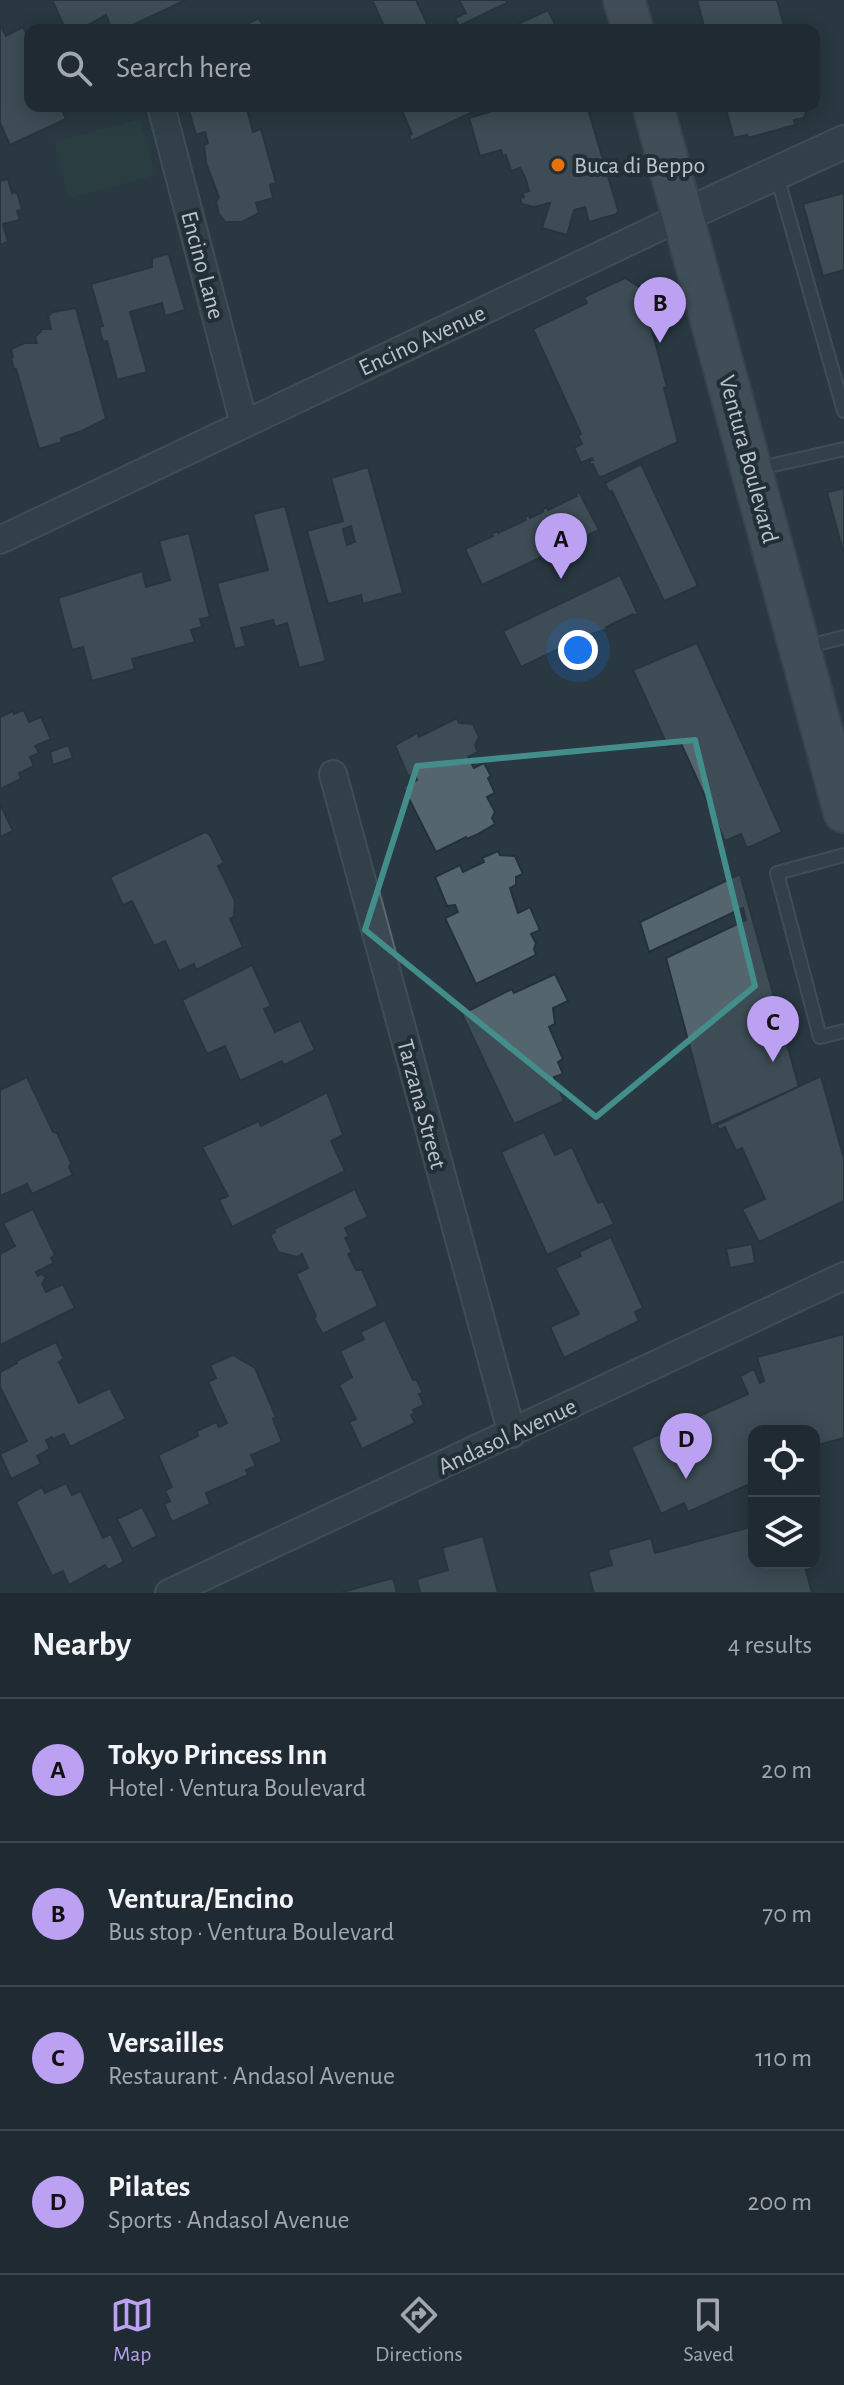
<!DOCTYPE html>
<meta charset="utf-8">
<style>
body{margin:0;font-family:"Alegreya Sans",sans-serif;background:#27323a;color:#f1f3f6}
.controls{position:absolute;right:24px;bottom:24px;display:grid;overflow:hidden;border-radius:16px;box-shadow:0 4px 20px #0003}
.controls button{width:72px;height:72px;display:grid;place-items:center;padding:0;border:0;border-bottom:2px solid #3c464d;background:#1f2a32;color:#f1f3f6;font:40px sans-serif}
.you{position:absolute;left:578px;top:650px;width:28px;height:28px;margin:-20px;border:6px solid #fff;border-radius:50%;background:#1a73e8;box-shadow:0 0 0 12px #1a73e833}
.badge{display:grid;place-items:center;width:52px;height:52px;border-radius:50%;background:#bca0f2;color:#111;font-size:26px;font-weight:700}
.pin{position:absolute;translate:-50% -66px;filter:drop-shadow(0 2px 4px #0008)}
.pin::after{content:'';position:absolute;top:42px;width:28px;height:24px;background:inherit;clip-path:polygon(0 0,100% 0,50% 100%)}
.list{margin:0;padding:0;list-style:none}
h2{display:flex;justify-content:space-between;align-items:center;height:104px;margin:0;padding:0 32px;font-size:34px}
h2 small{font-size:26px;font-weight:400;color:#a1a7ac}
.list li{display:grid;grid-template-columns:52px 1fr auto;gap:24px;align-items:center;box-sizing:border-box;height:144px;padding:0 32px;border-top:2px solid #3c464d}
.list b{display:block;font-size:30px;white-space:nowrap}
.list p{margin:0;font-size:26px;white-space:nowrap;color:#a1a7ac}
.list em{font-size:26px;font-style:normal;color:#a1a7ac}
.icon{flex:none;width:44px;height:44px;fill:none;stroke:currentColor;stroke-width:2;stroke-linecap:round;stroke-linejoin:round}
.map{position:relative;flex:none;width:844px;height:1593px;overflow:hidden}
.search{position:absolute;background:#1f2a32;box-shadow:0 4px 20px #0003;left:24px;right:24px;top:24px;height:88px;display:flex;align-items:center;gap:20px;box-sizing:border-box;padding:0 28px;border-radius:16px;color:#a1a7ac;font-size:30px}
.sheet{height:680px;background:#1f2a32}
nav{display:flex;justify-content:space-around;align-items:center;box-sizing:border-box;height:112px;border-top:2px solid #3c464d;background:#1f2a32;font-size:22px;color:#a1a7ac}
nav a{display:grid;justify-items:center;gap:4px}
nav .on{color:#bca0f2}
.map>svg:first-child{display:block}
.green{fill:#2c4542}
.building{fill:#55656e;stroke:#243139;stroke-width:2;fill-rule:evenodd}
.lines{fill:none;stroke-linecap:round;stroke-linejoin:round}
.service-casing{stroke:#5c676f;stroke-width:16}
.minor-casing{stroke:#5c676f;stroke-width:30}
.tertiary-casing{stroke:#5c676f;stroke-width:36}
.primary-casing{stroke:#47535b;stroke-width:44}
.service{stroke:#3d4952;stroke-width:12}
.minor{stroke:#3d4952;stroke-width:26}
.tertiary{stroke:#3d4952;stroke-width:32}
.primary{stroke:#5c6971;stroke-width:40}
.marked{fill:none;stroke:#438d8a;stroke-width:6;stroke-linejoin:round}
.food-dot{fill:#e8710a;stroke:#222f37;stroke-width:3}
.labels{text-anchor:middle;stroke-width:8;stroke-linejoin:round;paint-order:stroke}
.poi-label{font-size:24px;fill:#bbc4cb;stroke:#222f37;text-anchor:start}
.street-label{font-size:24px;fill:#bbc4cb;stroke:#222f37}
</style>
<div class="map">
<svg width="844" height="1593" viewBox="0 0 844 1593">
<rect width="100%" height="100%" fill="#293842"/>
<path class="green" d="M140,119L155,175L69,198L54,142Z"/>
<g class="building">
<path d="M52,0H186L122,30H112L106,15L79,30H66Z"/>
<path d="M372,0H416L430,30H386Z"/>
<path d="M459,0H506L507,3L459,26L455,18L466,13Z"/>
<path d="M697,0H777L785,30H705Z"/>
<path d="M548,10L558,30H505Z"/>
<path d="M259,18L265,30H235Z"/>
<path d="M0,25L6,36L23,27L30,41V106H60L66,119L10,145L0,123Z"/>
<path d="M192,106H246L253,132L261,129L276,183L270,185L273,198L256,203L259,213L242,222H225L219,214L216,202L219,197L206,163L204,145L208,143L205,132L196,135L188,107Z"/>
<path d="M400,106H486L411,141L409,136L412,134Z"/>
<path d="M587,106L618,210L617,214L589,222L585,207L574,210L567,235L542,228L550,203L534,207L522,204L520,198L524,197L522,193L529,191L525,177L520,168L511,171L506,155L503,156L501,150L480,156L469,118L490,112L491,106Z"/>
<path d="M725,106H802L806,112L804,118L794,120L795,125L748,138L747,135L734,138Z"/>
<path d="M8,179L12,193L17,192L22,210L17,211L20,220L3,224L8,242L0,245V181Z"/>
<path d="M844,193V270L823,276L803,204Z"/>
<path d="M167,254L169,255L185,310L165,316L162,303L130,312L147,372L117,380L107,341L103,342L99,327L103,326L91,284L152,267V258Z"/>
<path d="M625,278L641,288L667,387L664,388L678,442L602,477L598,476L593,464L591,465L589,461L593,460L592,458L581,463L574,448L582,444L578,435L581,434L533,329L587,303L584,297Z"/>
<path d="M76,308L106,419L82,431L61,438L62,442L39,449L16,369H14L11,358L13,357L11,349L25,343H37L35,337L43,329H51L48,316L53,312Z"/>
<path d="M641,464L698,586L664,601L612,491L609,492L605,483Z"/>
<path d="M368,467L403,593L363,604L361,595L328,604L307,531L343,521L331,478ZM351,526L355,542L347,545L343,529Z"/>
<path d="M844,488V555L827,492Z"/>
<path d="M579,492L599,530L482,585L465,549L493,536L491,534L497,531L498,533L526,520L525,517L529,515L530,518L543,512L542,510L547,507L548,510L577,496L576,494Z"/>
<path d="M285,506L326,661L299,668L287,623L275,627L273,620L241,628L246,646L235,649L217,583L268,570L253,514Z"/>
<path d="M189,533L210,617L200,619L202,627L191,630L195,642L132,659L135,669L92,681L83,647L72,650L58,598L142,571L146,587L170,580L159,541Z"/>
<path d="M620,575L638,614L634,616L633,614L606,627L607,629L586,636L587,639L583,641L582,638L521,667L503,631Z"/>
<path d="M697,643L782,832L747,848L741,834L725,841L680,741L668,747L633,670Z"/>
<path d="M24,710L29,722L41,717L51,739L35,746L39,753L30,757L34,766L19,773L21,779L0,789V717L13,711L14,714Z"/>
<path d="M457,718L459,723L473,724L479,737L475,745L478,752L468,757L474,768L484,763L491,776L488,778L495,793L487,797L495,812L492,818L495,824L476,835L467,839L466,837L436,852L403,787L417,780L414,773L409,776L407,774L395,745L417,733L419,737Z"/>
<path d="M68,745L73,758L53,765L50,752Z"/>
<path d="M0,804L13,831L0,837Z"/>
<path d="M205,832L210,835L224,863L218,866L235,901L234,917L230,919L243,947L196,970L194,964L179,971L165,941L154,946L132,901L123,905L110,877Z"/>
<path d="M498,851L500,855L515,856L523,874L516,877V885L510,888L518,913L530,907L540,930L531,934L536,943L534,949L536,955L476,984L445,918L458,912L455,905L447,906L435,877L460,865L463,872L484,862L482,858Z"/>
<path d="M740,874L799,1087L711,1126L666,958L746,920L743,908L649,952L640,922Z"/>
<path d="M252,965L271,1006L264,1009L275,1032L301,1020L315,1050L284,1065L282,1061L240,1081L225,1046L207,1054L182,1000Z"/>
<path d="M555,974L568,1001L553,1008L555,1024L549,1027L563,1059L558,1062L563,1074L554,1077L564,1101L514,1124L462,1014L512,989L514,993Z"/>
<path d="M821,1076L844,1159V1201L759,1242L742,1209L765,1199L742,1148L736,1151L725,1127L719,1130L717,1125Z"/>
<path d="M27,1077L53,1132L57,1133L71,1163L69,1167L73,1175L32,1194L27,1184L0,1196V1090Z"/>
<path d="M327,1092L343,1135L331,1141L345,1171L232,1227L219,1200L228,1196L202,1147L259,1121L261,1126Z"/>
<path d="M544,1132L555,1155L572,1147L598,1203L603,1201L614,1224L547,1255L501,1152Z"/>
<path d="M355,1189L368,1217L345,1228L349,1236L345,1238L352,1252L348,1254L356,1270H362L378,1306L323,1334L314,1319L316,1316L296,1274L308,1268L302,1254L297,1257L278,1252L270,1235L275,1232L274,1229Z"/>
<path d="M33,1209L55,1255L51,1258L54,1263L36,1272L38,1276L41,1274L46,1277L42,1284L46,1292L63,1284L75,1308L0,1345V1254L15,1246L3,1223Z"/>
<path d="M611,1237L643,1308L635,1312L639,1321L564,1358L550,1327L579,1314L555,1268L581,1256L579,1252Z"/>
<path d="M752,1244L755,1263L730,1268L726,1249Z"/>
<path d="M385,1320L413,1380L416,1379L423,1393L419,1394L424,1405L413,1410L415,1413L411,1415L415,1423L362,1449L349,1422L356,1419L339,1385L352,1377L340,1351L364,1339L360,1332Z"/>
<path d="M844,1334V1438L814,1446V1431H754V1482L688,1512L684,1503L661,1514L631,1447L748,1394L740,1376L754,1369L760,1383L764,1381L757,1357Z"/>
<path d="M56,1342L64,1359L59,1362L79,1403L110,1388L126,1419L70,1447L64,1434L53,1439L52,1437L46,1440L50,1449L37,1456L41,1464L11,1479L0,1454L27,1441L0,1387V1372L17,1363L16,1361Z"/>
<path d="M233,1355L255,1368L276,1417L273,1419L282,1442L251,1455L256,1466L246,1470L248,1475L206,1493L210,1504L172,1522L164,1504L170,1501L165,1491L172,1487L158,1455L198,1436L197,1431L216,1422L219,1427L227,1423L208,1382L216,1378L210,1365Z"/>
<path d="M66,1483L72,1495L81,1491L103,1538L111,1534L124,1562L108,1570L105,1565L69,1585L63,1571L52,1576L16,1502L42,1487L45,1493Z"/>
<path d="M142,1507L157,1536L132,1549L117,1519Z"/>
<path d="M754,1526V1563H804L812,1593H594L588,1572L612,1565L608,1550L651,1538L655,1553Z"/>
<path d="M483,1536L498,1593H420L417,1579L448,1570L442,1548Z"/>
<path d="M393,1578L397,1593H342V1592Z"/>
</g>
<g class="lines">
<defs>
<g id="service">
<path d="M777,176L844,411"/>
<path d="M756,469L844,449"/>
<path d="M805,647L844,637"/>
<path d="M844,855L777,873L820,1037L844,1031"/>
</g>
<g id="minor">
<path d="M161,106L244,424"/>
<path d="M0,540L683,216"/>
<path d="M333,774L512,1434"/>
<path d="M169,1593L844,1276"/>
</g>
<path id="tertiary" d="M683,216L844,142"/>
<g id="primary">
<path d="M624,0L633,30"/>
<path d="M653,106L844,812"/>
</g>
</defs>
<use href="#service" class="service-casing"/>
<use href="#minor" class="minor-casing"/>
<use href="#tertiary" class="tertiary-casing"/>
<use href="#primary" class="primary-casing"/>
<use href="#service" class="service"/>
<use href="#minor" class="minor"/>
<use href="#tertiary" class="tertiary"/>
<use href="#primary" class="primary"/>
</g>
<path d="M0 0H844V1593H0ZM695,740L755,986L596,1117L365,930L417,766Z" fill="#293842" fill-opacity=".55" fill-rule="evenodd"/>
<path class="marked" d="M695,740L755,986L596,1117L365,930L417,766Z"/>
<circle class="food-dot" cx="558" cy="165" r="8"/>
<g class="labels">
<g class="poi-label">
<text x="574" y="173">Buca di Beppo</text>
</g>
<g class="street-label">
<text transform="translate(203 265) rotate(75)" y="8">Encino Lane</text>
<text transform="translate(422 340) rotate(-25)" y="8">Encino Avenue</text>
<text transform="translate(749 459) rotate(75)" y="8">Ventura Boulevard</text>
<text transform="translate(422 1104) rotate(75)" y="8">Tarzana Street</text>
<text transform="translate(507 1436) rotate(-25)" y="8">Andasol Avenue</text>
</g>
</g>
</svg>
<div class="controls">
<button><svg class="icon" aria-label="locate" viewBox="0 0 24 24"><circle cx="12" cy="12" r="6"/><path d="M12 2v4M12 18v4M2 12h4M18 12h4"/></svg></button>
<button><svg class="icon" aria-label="layers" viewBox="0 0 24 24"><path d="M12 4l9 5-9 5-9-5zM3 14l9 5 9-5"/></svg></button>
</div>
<div class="you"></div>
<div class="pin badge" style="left:561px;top:579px">A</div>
<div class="pin badge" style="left:660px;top:343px">B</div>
<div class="pin badge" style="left:773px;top:1062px">C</div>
<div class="pin badge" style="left:686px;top:1479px">D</div>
<div class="search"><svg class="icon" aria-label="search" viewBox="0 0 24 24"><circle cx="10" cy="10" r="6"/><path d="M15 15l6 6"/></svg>Search here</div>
</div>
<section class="sheet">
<h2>Nearby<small>4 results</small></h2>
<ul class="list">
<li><span class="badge">A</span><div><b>Tokyo Princess Inn</b><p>Hotel · Ventura Boulevard</p></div><em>20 m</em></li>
<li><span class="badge">B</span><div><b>Ventura/Encino</b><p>Bus stop · Ventura Boulevard</p></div><em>70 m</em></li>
<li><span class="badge">C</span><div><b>Versailles</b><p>Restaurant · Andasol Avenue</p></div><em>110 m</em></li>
<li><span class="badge">D</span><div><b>Pilates</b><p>Sports · Andasol Avenue</p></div><em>200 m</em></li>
</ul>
</section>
<nav>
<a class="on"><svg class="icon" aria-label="map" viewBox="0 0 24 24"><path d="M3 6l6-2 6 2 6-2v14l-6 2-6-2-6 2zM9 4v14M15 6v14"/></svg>Map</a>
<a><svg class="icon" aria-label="directions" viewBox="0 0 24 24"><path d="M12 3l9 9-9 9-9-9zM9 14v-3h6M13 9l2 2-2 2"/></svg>Directions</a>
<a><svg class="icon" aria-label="saved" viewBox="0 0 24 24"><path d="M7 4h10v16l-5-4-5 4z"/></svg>Saved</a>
</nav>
